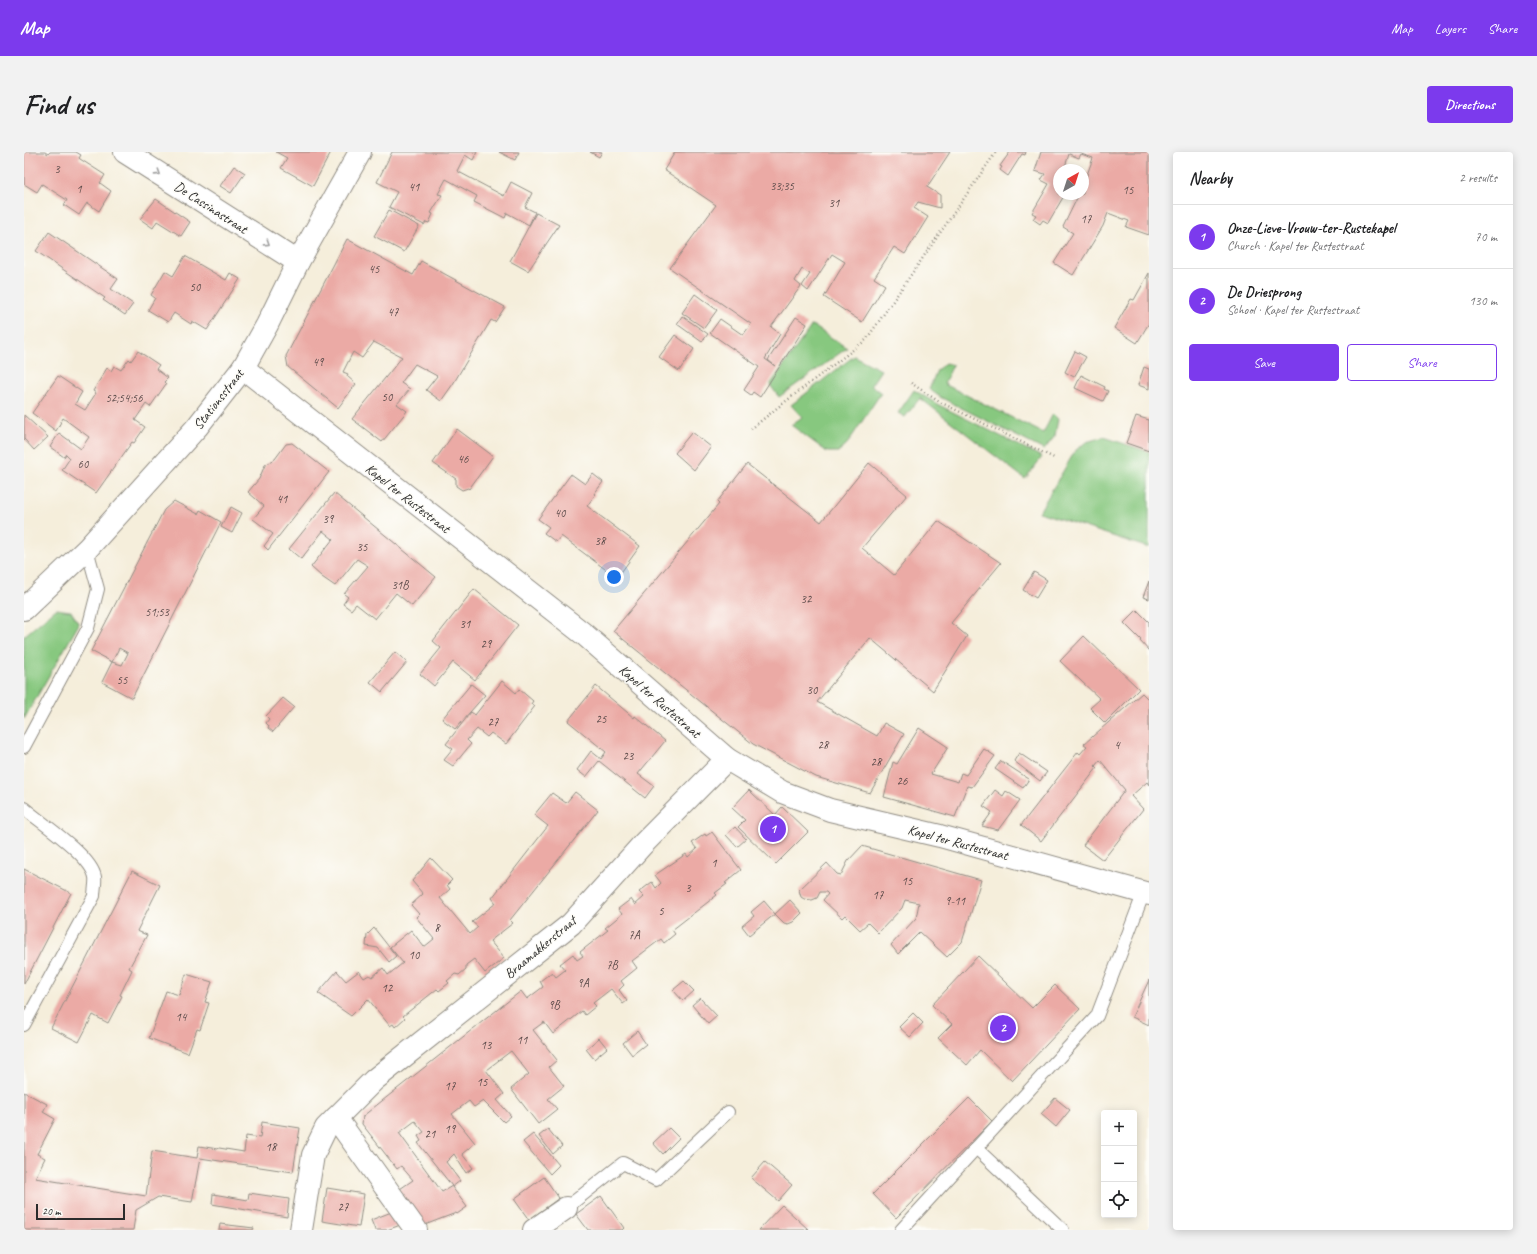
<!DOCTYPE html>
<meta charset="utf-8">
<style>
body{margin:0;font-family:Caveat,sans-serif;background:#f2f2f2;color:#202124}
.controls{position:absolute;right:12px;bottom:12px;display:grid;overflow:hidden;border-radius:4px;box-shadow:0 2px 10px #0003}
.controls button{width:36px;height:36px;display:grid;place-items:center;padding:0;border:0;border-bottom:1px solid #e0e0e0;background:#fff;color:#202124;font:20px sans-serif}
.compass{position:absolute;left:1029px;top:12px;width:36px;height:36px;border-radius:50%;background:#fff;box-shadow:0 2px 10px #0003;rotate:39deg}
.scale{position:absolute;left:12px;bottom:10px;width:89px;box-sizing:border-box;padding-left:4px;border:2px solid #2b2b2b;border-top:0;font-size:11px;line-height:14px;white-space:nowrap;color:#2b2b2b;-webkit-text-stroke:3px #fdfcf7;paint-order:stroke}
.you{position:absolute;left:590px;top:425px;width:14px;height:14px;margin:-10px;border:3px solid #fff;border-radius:50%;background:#1a73e8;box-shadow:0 0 0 6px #1a73e833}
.badge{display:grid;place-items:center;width:26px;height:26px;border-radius:50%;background:#7c3aed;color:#fff;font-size:13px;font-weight:700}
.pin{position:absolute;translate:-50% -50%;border:2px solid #fff;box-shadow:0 1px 4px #0006}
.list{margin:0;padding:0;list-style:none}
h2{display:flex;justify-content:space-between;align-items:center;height:52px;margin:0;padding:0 16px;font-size:17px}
h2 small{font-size:13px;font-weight:400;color:#757577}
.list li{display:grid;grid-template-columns:26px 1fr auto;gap:12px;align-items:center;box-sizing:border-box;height:64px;padding:0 16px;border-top:1px solid #e0e0e0}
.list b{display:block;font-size:15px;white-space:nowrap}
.list p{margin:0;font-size:13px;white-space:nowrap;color:#757577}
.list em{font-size:13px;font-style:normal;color:#757577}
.actions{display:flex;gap:8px;padding:12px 16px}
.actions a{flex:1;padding:9px 0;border:1px solid #7c3aed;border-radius:4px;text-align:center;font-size:14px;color:#7c3aed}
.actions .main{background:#7c3aed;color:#fff}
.icon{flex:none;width:22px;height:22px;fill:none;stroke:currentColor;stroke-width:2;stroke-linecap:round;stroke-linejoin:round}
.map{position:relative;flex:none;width:1125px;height:1078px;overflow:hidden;border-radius:4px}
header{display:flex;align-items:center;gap:24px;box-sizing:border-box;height:56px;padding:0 20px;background:#7c3aed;color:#fff}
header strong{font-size:19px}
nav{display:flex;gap:22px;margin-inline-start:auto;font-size:14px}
.intro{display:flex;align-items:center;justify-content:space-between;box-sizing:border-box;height:96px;padding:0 24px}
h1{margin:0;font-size:28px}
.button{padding:10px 18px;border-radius:4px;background:#7c3aed;color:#fff;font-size:14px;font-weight:700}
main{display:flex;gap:24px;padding:0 24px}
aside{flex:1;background:#fff;border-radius:4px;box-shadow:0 2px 10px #0003}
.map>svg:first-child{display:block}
.green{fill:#87c87f;stroke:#597a55}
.building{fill:#ebaaa5;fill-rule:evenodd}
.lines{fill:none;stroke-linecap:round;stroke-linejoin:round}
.service-casing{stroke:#908c83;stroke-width:14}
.minor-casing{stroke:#908c83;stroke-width:24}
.tertiary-casing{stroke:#908c83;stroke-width:24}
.path{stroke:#908c83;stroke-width:2.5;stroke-dasharray:1 3;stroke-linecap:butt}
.service{stroke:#fff;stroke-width:12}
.minor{stroke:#fff;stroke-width:22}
.tertiary{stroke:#fff;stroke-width:22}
.oneway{stroke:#a0a0a0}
.labels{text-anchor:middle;stroke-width:3;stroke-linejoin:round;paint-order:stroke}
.number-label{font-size:12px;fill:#5b4b4a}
.street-label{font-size:14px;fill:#2b2b2b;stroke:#fdfcf7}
</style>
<header>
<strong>Map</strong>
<nav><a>Map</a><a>Layers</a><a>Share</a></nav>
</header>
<div class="intro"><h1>Find us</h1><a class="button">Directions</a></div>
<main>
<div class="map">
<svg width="1125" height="1078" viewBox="0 0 1125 1078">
<rect width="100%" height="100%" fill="#fdfcf7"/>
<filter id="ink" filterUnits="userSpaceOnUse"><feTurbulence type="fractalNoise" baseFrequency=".025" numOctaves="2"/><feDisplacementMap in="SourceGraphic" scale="8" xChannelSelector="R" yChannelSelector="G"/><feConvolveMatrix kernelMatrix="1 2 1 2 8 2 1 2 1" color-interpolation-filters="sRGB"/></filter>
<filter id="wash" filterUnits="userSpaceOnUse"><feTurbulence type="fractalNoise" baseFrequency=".012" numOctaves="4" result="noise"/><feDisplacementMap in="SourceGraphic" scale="16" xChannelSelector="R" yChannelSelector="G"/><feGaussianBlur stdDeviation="0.9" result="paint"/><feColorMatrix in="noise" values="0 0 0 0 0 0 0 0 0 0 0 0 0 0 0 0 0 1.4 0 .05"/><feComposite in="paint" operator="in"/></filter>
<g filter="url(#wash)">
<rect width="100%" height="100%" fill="#f5eedb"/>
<g class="green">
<path d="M788,173L823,196L755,245L746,233Z"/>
<path d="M830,204L857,218L847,233L857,241L823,292L814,300H803L767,273L778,265L767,253Z"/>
<path d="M921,211L929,213L920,232L1019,281L1029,262L1034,267L1031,284L1020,298L916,245L905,237L913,218Z"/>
<path d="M890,238L913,252L1018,305L1001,327L896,246L881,265L874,261Z"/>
<path d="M1080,285L1125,300V396L1015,360L1051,299L1062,290Z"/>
<path d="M32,457L47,459L55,472L0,567V484Z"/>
</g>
<g id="blocks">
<g class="building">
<path d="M0,0H21L24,2L26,0H52L57,3L55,6L56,7L81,23L76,31L87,39L75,59L63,51L55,63L40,53L43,48L18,32L13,40L0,32Z"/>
<path d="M252,0H307L289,34L257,16L263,6Z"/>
<path d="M368,0H453L449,8L441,3L433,19L480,44L487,30L508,41L501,55L511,60L505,73L483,61L481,66L450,50L453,44L422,27L414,42L418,43L407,61L409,62L405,71L402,70L400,73L365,55L373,40L353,30Z"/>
<path d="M475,0H495L491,8Z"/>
<path d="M566,0H578L575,5Z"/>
<path d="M651,0H926L903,35L916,43V56L894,50L890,56L904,65L881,102L870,95L850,126L861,133L838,170L800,145L821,110L808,102L784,139L778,134L786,122L778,117L771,129L777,134L747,175L756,182L741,207L751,214L744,208L772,165L783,172L736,245L729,240L727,243L720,238L735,215L686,181L696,167L719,183L727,172L646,116L692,53L640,18Z"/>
<path d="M986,0H1002L1001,3L998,2L984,24L976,18L978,15L976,14Z"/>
<path d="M1017,0H1125V83L1102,75L1105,69L1084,61L1079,74L1049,123L1030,111L1049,81L1039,75L1055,42H1059V34L1069,6L1057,2L1055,6L1045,2L1040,18H1035V32L1033,37H1035V42H1041L1024,71L1019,68L1016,72L1009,67L1012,63L1008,61L1025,32L1017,28L1021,22L1011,19Z"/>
<path d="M210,14L221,21L207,41L196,34Z"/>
<path d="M132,47L166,70L157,84L133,69L129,76L116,67Z"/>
<path d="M365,58L395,74L380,100L350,84Z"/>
<path d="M512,61L535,73L504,119L486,109Z"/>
<path d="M25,80L94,127L87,137L109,152L101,163L79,148L81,146L12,99Z"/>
<path d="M323,87L389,123L397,109L481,155L471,170L467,168L429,232L417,249L402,238L413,224L391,212L377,231L386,237L373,252L383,259L358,290L328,267L378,205L350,190L338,206L329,200L319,220L324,222L323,224L332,232L314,256L264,215L262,204Z"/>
<path d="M161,104L202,128L206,121L216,127L183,178L168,169L167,172L150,161L144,170L124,158L131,146L127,143L141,119L149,124Z"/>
<path d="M1125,121V171L1113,191L1090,176L1107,147L1110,148Z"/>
<path d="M671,142L693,158L680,176L658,161Z"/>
<path d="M658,164L684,182L678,190L653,172Z"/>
<path d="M651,183L670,197L655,219L635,205Z"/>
<path d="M114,199L135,213L132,217L144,226L140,230L142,232L126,255L122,252L111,268L121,275L110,291L108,290L72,341L38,318L46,306L42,302L40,305L26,295L35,281L57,297L65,285L39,266L32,279L8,261L34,224L58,240L51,252L61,258L72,241L69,239L83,216L87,219L90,214L97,218L105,207L107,209Z"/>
<path d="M1051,199L1062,205L1050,225L1041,220Z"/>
<path d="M1120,215L1125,217V237L1114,233Z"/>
<path d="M1057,223L1081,235L1080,237L1084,239L1079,249L1051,236Z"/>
<path d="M0,263L24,285L10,298L0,287Z"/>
<path d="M1112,264L1125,268V299L1102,291Z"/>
<path d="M433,277L469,304L445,337L444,336L438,338L432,334V327L409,311Z"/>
<path d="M668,280L687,295L670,318L651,301Z"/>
<path d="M268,291L305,320L244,398L240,394L249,382L229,367L240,354L224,340L235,327L241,313L251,307L262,292Z"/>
<path d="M845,311L883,343L838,396L870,423L914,369L977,411L927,471L943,484L909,539L846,486L793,550L853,584L860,571L880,582L846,641L792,625L729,592L589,479L695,352L693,350L723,312L797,370Z"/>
<path d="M547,322L561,332L569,322L579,330L570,342L571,343L563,354L616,394L593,426L537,384L532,390L520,381L525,375L514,367Z"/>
<path d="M310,341L412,425L388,454L372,441L351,467L332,452L327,458L319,452L324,445L320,442L344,414L333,407L311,434L298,425L287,415L309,387L299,379L277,407L265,397Z"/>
<path d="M150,349L174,362L176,358L197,370L108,546L78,530L88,510L67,499L140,358ZM95,496L104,501L98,513L88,510Z"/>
<path d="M207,355L218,361L208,381L197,375Z"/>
<path d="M1010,420L1023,428L1012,446L999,438Z"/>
<path d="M1125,429V447L1119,445Z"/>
<path d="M450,437L494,473L451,528L429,510L410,534L396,522L417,496L409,489Z"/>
<path d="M1113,458L1125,470V499L1116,489L1117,488L1100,471Z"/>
<path d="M1060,484L1115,537L1081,571L1066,556L1076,547L1036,509Z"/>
<path d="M371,500L383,510L358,540L346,530Z"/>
<path d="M478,529L492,541L495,537L509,549L507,552L511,554L482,592L467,581L463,585L453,577L443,588L447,592L429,614L420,608L429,597L422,592L447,560L451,563Z"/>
<path d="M447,532L461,543L431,577L418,567Z"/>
<path d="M572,534L610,566L611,564L641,589L614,622L630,634L621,646L575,609L562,625L553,618L567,599L577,607L582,600L544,569Z"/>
<path d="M1118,541L1125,548V633L1123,630L1107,644L1119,657L1079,708L1059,693L1101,638L1076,608L1071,614L1073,616L1017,689L997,673L1054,600L1056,602L1063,594L1060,592Z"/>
<path d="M259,546L270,555L249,580L244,576L245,574L242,571L245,567L242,564Z"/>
<path d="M895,576L924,595L907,622L934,630L937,621L942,623L960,597L971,604L948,635L943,634L931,665L860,645L869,610L873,612Z"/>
<path d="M995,601L1023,620L1016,629L990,609Z"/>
<path d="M977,609L1005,627L999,636L971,617Z"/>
<path d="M725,638L751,663L758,655L784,680L752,712L714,675L721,668L708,656Z"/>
<path d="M971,638L979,644L982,639L996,648L974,678L958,674L968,660L959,654Z"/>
<path d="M551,640L574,658L486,768L489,771L466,789L480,806L461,821L450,807L442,813V817L435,823L431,822L423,829L425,831L415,839L413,837L379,864L381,866L371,875L369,872L366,874L344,847L327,864L294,841L313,819L322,829L335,819L340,826L345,823L348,825L359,816L364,823L379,811L366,795L387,778L400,795L410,787L392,765L395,762L387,753L399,742L388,729L407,706L428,728L423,733L426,737L416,746L446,782L454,775L448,770L472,751L468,746L524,674L510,663L528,641L542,651Z"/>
<path d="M711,675L722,687L713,695L702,683Z"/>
<path d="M688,680L717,718L701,731L703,732L691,741L693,743L648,778L651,782L640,791L637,787L608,809L613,816L597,829L600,833L595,838L603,849L599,852L587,837L569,851L572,854L561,863L558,859L529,882L520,870L509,878L533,908L525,915L540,934L524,947L533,957L514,972L487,937L505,922L487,899L462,918L480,942L473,948L487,964L480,970L459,949L450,955L445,949L428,962L451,991L438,1002L449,1016L442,1021L430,1002L422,1010L436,1029L428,1035L443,1055L433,1062L432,1061L398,1074L373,1039L389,1028L377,1014L373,1017L338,972L339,964L497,839L503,847L519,835L516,829L528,820L532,825L541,818L536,812L549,802L553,808L559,804L556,800L584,778L581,776L598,762L594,757L607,747L611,753L620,745L615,740L628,730L632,736L637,731L631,723L662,702L664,705L673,697L668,691L681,682L682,684ZM391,969L400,980L394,984L397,989L394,991L428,1034L418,1040L375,981Z"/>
<path d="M838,694L957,728L938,790L923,805L896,780L874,802L867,793L892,766L895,751L881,748L878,756L854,781L844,771L836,778L821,763L818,766L799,748L804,742L802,740H796L793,746L788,748L780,747L777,745L775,738L803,711L813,722L817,723L824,709Z"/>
<path d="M0,717L47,741L0,832Z"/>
<path d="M108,719L136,733L113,779L123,783L105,816L108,818L96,843L98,844L84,871L69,863L55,890L27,876Z"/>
<path d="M766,748L778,761L769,770L764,772L760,771L751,762L725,783L718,774L730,764L727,760L740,749L751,762Z"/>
<path d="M350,776L372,804L365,810L354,796L342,794L343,783Z"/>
<path d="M954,804L1008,856L1031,833L1056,857L988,929L956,898L943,913L914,886L928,872L908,853Z"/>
<path d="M162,822L188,830L181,850L185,851L176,878L173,877L164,901L125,886L142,839L155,843Z"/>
<path d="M1125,828V873L1108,865Z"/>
<path d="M660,829L670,839L659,849L649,838Z"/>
<path d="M676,846L693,864L684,872L668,853Z"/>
<path d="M889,861L899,871L886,885L875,875Z"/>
<path d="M613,879L622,892L608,903L599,891Z"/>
<path d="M575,886L583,896L570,907L562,897Z"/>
<path d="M0,940L23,952L19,960L31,967L13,1002L21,1006L11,1026L122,1044L128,999L173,1006L175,994L194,997L195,996L220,1000L222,984L236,986L238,970L276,976L269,1020L176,1006L168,1050L134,1045L112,1058L109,1078H0Z"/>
<path d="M945,946L968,969L872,1066L849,1042Z"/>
<path d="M1031,946L1046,958L1032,975L1017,962Z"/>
<path d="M645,976L655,986L639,1002L629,991Z"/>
<path d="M524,977L538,994L529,1002L515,984Z"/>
<path d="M509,982L535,1013L526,1022L499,990Z"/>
<path d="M741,1010L768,1033L754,1049L727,1026Z"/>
<path d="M520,1025L535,1046L505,1068L490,1047Z"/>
<path d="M303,1036L340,1042L335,1075L298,1069Z"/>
<path d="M225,1041L265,1047L263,1065L188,1052L189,1042L224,1048Z"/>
<path d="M577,1044L600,1076L598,1078H564L552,1062Z"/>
<path d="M758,1053L785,1078H734Z"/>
<path d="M370,1059L379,1072L363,1078H351L347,1068Z"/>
<path d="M196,1072L230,1076L229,1078H195Z"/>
</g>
</g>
</g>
<g filter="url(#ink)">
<use href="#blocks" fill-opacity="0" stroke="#908c83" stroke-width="1"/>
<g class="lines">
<defs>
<g id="service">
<path d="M0,595L64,476L74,437L63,397"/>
<path d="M0,656C17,671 67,703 71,725C72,730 70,738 70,744L0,873"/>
<path d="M952,996L1039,1078"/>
<path d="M542,1056L599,1011L632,1028L704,960"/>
<path d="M877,1078L1073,864L1120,740"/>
</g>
<g id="minor">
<path d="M101,0L274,110"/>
<path d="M219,216L561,483L703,607L758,640L806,658L916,684L1125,742"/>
<path d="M312,966L392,1078"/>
<path d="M277,1078L289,1003L302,976L350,928L547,772L619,692L703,607"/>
<path d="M510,1078L542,1056"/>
</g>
<path id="tertiary" d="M0,457L63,397L173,275L219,216L243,173L274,110L336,0"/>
</defs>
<use href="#service" class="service-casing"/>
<use href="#minor" class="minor-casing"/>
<use href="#tertiary" class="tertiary-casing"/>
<g class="path">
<path d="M887,231L914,249L1030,306"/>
<path d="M727,277L753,256L842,188L972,0"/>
</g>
<use href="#service" class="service"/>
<use href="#minor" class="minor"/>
<use href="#tertiary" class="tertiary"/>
</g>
<defs><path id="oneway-chevron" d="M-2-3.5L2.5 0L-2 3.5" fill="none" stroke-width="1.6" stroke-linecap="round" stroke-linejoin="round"/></defs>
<g class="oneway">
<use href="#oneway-chevron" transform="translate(134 21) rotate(33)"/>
<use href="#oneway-chevron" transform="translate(243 91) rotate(33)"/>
</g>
</g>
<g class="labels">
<g class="number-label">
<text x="33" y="21">3</text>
<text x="758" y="38">33;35</text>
<text x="390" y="39">41</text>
<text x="55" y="41">1</text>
<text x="1104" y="42">15</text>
<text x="810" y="55">31</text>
<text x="1062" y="71">17</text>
<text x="350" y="121">45</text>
<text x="171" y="139">50</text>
<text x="369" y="164">47</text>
<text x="294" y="214">49</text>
<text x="363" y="249">50</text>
<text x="100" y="250">52;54;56</text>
<text x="439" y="311">46</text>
<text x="59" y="316">60</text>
<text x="258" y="351">41</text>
<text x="536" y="365">40</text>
<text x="304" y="371">39</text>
<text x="576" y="393">38</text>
<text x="338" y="399">35</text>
<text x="376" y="437">31B</text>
<text x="782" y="451">32</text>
<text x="133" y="464">51;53</text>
<text x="441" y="476">31</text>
<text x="462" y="496">29</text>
<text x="98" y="532">55</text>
<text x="788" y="542">30</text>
<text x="577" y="571">25</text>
<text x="469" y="574">27</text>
<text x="799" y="597">28</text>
<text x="1093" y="597">4</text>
<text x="604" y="608">23</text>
<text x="852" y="614">28</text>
<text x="878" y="633">26</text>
<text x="690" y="715">1</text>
<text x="883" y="733">15</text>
<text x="664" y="740">3</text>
<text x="854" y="747">17</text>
<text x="931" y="753">9-11</text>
<text x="637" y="763">5</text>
<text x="413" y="780">8</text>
<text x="610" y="787">7A</text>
<text x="390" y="807">10</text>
<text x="588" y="817">7B</text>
<text x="559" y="835">9A</text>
<text x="363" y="840">12</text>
<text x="530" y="857">9B</text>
<text x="157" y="869">14</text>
<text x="498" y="892">11</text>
<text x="462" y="897">13</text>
<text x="458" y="934">15</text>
<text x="426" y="938">17</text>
<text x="426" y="981">19</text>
<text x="406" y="986">21</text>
<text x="247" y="999">18</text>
<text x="319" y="1059">27</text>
</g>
<g class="street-label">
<text transform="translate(187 55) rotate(33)" y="5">De Cassinastraat</text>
<text transform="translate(194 247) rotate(-52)" y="5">Stationsstraat</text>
<text transform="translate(384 346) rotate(38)" y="5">Kapel ter Rustestraat</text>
<text transform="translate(636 549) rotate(41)" y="5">Kapel ter Rustestraat</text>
<text transform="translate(934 690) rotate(15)" y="5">Kapel ter Rustestraat</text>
<text transform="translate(516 795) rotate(-40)" y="5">Braamakkerstraat</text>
</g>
</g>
</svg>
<div class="controls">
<button>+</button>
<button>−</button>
<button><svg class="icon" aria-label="locate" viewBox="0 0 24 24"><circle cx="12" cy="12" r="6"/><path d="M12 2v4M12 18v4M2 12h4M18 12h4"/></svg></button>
</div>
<svg class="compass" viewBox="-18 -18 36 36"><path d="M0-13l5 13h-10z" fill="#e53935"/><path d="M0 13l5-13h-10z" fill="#757577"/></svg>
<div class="scale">20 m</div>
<div class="you"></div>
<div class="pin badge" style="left:749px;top:677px">1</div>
<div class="pin badge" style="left:979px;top:876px">2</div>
</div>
<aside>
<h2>Nearby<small>2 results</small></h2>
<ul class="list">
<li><span class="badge">1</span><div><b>Onze-Lieve-Vrouw-ter-Rustekapel</b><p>Church · Kapel ter Rustestraat</p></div><em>70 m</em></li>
<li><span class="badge">2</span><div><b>De Driesprong</b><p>School · Kapel ter Rustestraat</p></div><em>130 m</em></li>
</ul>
<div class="actions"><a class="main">Save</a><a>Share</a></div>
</aside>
</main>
